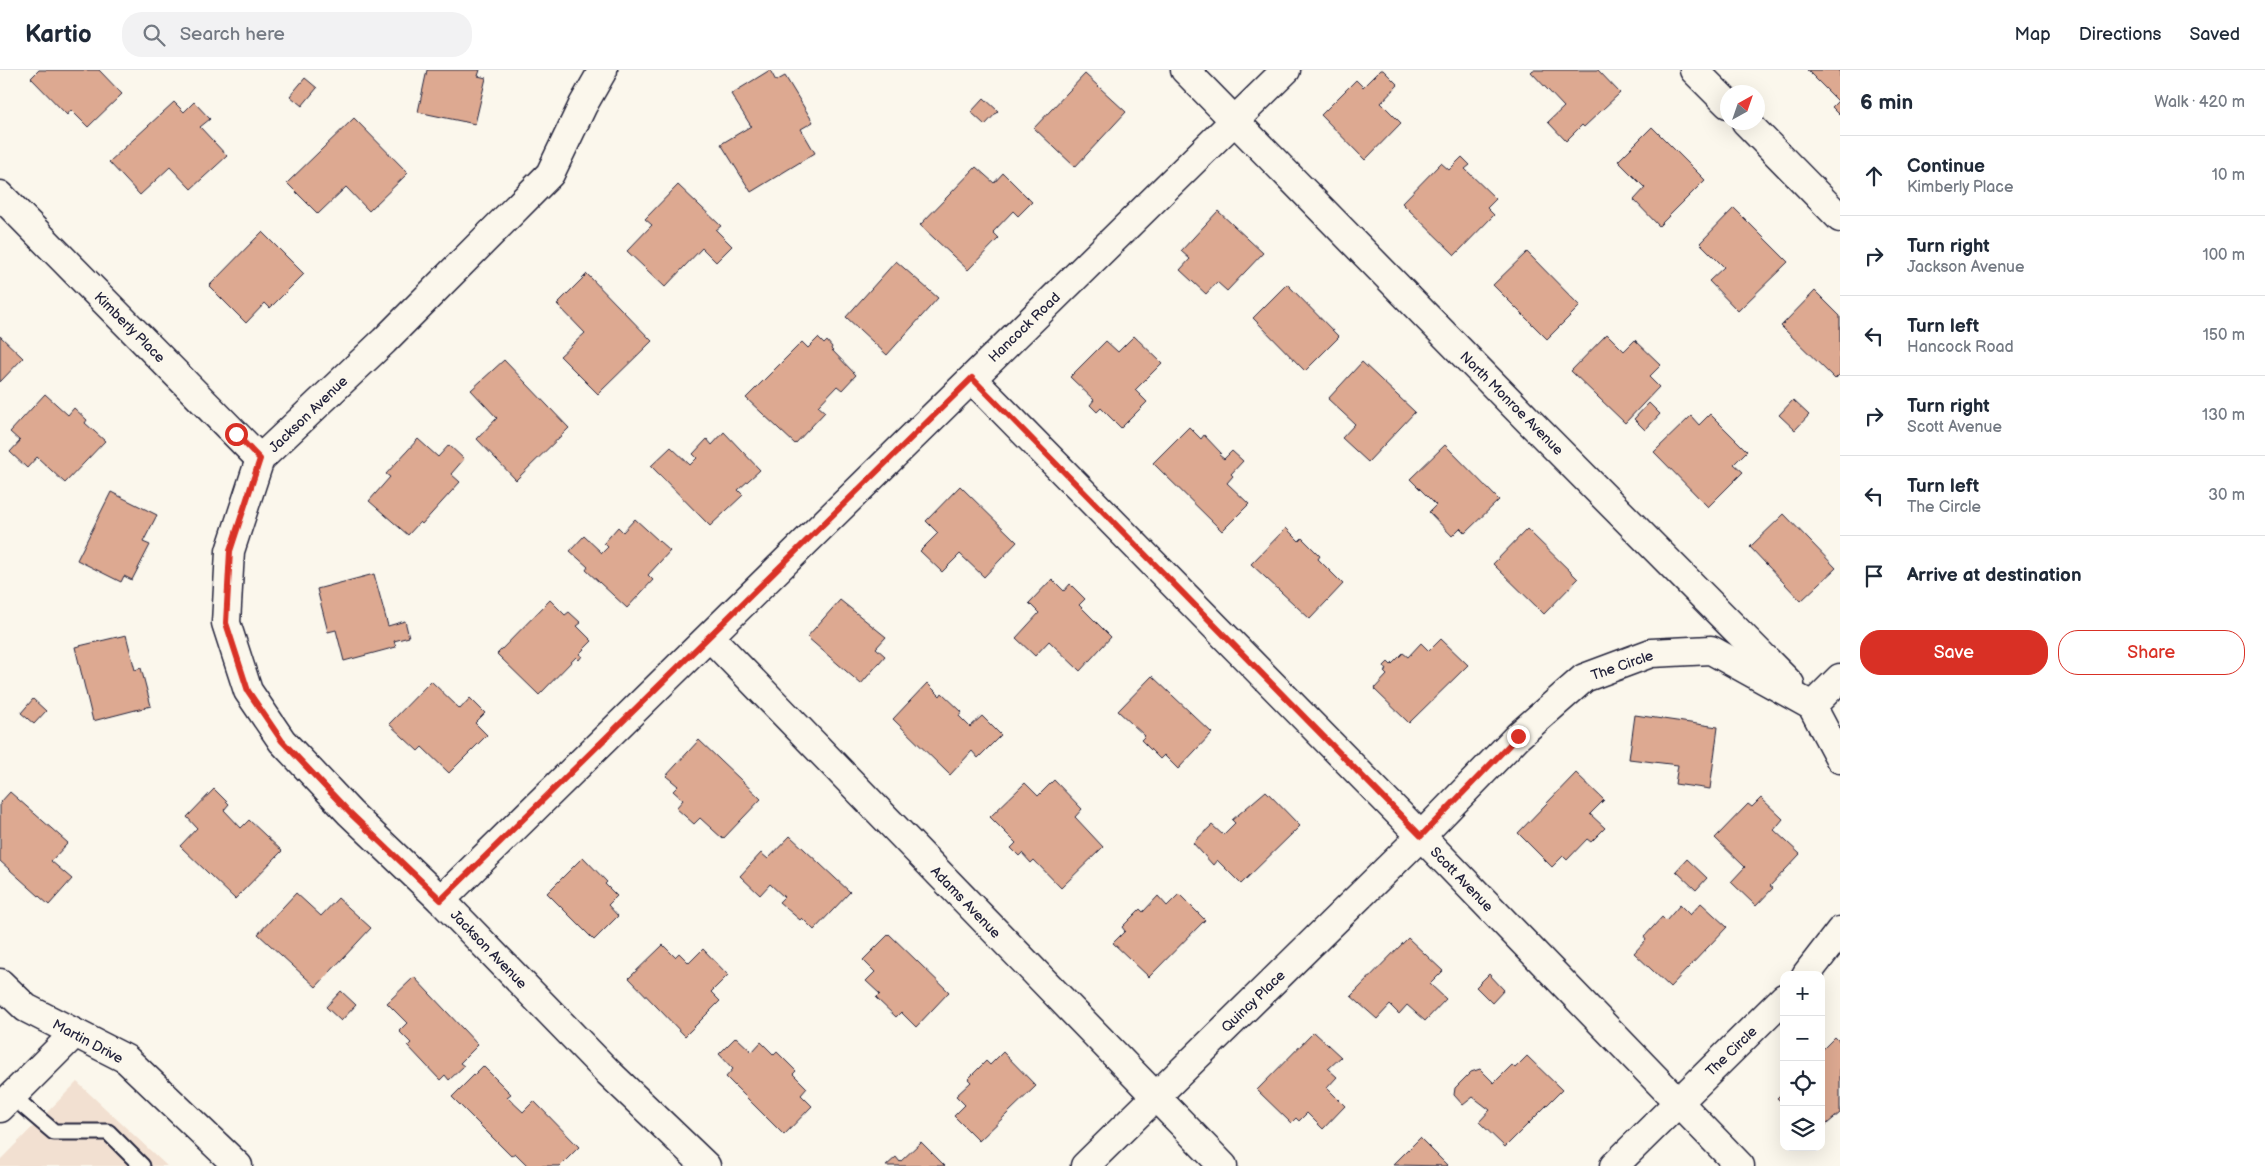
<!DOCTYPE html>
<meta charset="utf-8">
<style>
body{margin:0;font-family:"Balsamiq Sans",sans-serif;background:#f2f2f3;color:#1f2937}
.controls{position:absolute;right:15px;bottom:15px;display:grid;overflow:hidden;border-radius:10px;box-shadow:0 5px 20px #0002}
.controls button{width:45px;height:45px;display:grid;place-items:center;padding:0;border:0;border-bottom:1px solid #e0e1e3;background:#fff;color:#1f2937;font:25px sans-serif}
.compass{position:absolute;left:1720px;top:15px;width:45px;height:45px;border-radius:50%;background:#fff;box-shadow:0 5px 20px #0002;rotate:40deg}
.stop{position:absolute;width:15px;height:15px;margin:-11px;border:4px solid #d93025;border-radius:50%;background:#fff}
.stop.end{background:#d93025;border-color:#fff;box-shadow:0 1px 5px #0008}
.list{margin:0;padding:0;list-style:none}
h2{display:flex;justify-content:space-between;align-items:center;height:65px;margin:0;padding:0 20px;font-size:21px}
h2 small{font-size:16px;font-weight:400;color:#747a83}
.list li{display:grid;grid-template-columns:32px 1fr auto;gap:15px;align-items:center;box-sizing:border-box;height:80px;padding:0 20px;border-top:1px solid #e0e1e3}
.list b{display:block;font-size:19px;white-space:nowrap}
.list p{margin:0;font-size:16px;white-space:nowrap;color:#747a83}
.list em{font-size:16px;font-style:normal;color:#747a83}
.actions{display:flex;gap:10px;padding:15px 20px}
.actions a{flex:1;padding:11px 0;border:1px solid #d93025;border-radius:20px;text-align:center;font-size:18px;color:#d93025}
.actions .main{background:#d93025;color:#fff}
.icon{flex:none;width:28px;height:28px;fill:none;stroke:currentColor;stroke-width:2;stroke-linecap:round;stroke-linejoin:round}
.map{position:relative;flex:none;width:1840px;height:1096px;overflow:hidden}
header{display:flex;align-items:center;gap:30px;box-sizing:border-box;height:70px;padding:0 25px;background:#fff;border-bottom:1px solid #e0e1e3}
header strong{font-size:24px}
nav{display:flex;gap:28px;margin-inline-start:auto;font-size:18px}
.search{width:350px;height:45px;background:#f2f2f3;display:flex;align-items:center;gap:12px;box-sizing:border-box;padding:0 18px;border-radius:20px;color:#747a83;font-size:19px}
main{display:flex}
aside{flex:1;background:#fff}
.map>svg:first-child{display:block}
.built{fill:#f2e0d1}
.building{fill:#dda991;stroke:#22223b}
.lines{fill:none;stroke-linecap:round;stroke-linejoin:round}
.service-casing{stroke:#22223b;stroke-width:19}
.minor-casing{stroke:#22223b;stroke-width:31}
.service{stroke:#fbf7ec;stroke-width:15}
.minor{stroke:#fbf7ec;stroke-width:28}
.route{stroke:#d93025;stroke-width:6}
.labels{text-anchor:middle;stroke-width:4;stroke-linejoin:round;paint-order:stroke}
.street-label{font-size:14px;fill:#22223b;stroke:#fbf7ec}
</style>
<header>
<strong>Kartio</strong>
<div class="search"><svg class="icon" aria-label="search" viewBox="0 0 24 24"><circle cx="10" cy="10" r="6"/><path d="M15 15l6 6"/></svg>Search here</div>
<nav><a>Map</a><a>Directions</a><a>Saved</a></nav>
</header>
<main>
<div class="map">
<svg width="1840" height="1096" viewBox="0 0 1840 1096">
<rect width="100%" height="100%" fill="#fbf7ec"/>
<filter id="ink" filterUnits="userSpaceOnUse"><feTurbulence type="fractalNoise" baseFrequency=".02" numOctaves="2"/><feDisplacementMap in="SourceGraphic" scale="10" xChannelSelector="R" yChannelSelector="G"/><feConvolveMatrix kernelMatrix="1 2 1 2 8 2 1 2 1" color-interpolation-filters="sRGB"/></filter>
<g filter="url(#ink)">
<path class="built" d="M77,1012L167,1096H0V1090Z"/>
<g class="building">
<path d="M39,0H99L122,24L88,57L71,40L67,45L31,8Z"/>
<path d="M427,0H480L478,6L486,8L475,54L418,42Z"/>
<path d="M770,0L776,11L785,6L813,52L801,59L815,83L751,122L721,74L751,56L731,24Z"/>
<path d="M1380,0H1383L1398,15L1381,33L1401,53L1365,90L1321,45L1356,10L1363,17Z"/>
<path d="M1533,0H1598L1620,23L1584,57L1582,55L1566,71L1548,52L1564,37L1531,2Z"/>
<path d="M1807,0H1840V45L1832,37L1838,31Z"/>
<path d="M1085,4L1126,42L1075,97L1034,58Z"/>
<path d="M305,8L317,18L302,36L290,26Z"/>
<path d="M984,28L998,41L985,55L971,42Z"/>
<path d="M174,32L184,42L194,32L210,49L200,57L227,86L191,119L170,97L140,125L109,92Z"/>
<path d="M354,48L408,103L369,141L346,117L318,144L287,113Z"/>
<path d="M1652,57L1705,110L1659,156L1634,130L1645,118L1618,91Z"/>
<path d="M1462,87L1470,95L1465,99L1496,129L1487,138L1494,145L1455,185L1402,133L1441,93L1449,100Z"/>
<path d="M976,97L994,113L1003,103L1032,132L1018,146L1013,141L993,162L999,168L968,200L920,155Z"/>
<path d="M678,115L721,156L716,160L732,176L716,192L702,178L665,217L627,181L652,155L645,149Z"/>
<path d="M1734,138L1788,192L1738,241L1709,211L1724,197L1700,173Z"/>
<path d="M1218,141L1263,183L1227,221L1217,212L1206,224L1180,200L1190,189L1181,181Z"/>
<path d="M262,162L304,204L270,238L265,233L246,253L209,216Z"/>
<path d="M1527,182L1580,236L1547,269L1493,215Z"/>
<path d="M896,191L938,228L887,285L846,247Z"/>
<path d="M587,204L652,271L598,324L560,286L585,263L557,234Z"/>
<path d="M1287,214L1339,267L1305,301L1253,248Z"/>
<path d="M1815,221L1840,246V304L1835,309L1781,256Z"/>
<path d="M1607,264L1624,281L1635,270L1661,295L1649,307L1659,317L1625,353L1571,301Z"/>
<path d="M0,266L23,288L0,312Z"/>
<path d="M1134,266L1162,293L1135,320L1147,332L1121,358L1101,338L1097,342L1090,335L1094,330L1070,307L1106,271L1118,282Z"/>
<path d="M818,268L824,274L827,271L832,277L831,279L856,305L842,320L837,316L818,336L825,342L795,374L746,328L802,272L808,278Z"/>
<path d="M504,290L569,358L516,410L477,369L497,348L471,320Z"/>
<path d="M1362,292L1415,342L1368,392L1342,368L1355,354L1328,329Z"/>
<path d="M45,324L68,345L74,338L87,350L85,353L105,371L65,413L37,387L27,398L10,382L20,371L10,362Z"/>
<path d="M1793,330L1809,345L1795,360L1779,345Z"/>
<path d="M1649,333L1660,344L1645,360L1634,349Z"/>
<path d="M1710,344L1747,381L1734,394L1743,402L1708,437L1654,382L1691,346L1699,355Z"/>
<path d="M1189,357L1201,369L1204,365L1221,383L1219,385L1224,389L1232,381L1243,391L1231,404L1233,406L1227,413L1249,434L1222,461L1153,393Z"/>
<path d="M724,362L760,400L738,420L743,425L710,456L651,396L671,377L690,395L697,388L693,384L707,369L712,375Z"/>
<path d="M418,369L438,387L449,375L464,389L451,404L460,412L422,454L420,452L408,465L369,431L390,407L386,404Z"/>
<path d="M1445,375L1499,430L1465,463L1460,458L1452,466L1429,442L1436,435L1410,409Z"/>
<path d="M960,416L1017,472L984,507L960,484L942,502L920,481L938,463L926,451Z"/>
<path d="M111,422L157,445L143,472L150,475L132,510L124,506L121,512L77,490Z"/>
<path d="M1784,444L1836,498L1801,531L1750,477Z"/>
<path d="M635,449L670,481L648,505L653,510L627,538L586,500L588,497L570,481L584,466L602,483L608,477L604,473L618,457L623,462Z"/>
<path d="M1286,458L1299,471L1302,468L1320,486L1318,489L1343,514L1310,549L1251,494Z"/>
<path d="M1527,459L1578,509L1544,544L1493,494Z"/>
<path d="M374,504L388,556L405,551L409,567L394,571L396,577L344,591L336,560L328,562L317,519Z"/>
<path d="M1052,509L1064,521L1070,514L1085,529L1079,535L1111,567L1080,601L1049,571L1035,586L1016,568L1039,543L1029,533Z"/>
<path d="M550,530L565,545L569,542L581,553L577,556L592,571L579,584L582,586L579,590L576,587L539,625L497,584Z"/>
<path d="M840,530L886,567L876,578L885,586L861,614L807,567Z"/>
<path d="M126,565L135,600L141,598L151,636L93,651L75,577Z"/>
<path d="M1441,569L1468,595L1409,653L1374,619L1387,605L1384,602L1387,600L1384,596L1388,592L1391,595L1403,583L1408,587L1421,573L1429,581Z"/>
<path d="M1152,606L1212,663L1178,699L1164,685L1160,689L1141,670L1145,666L1118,641Z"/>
<path d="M431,611L460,639L470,628L485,643L475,653L487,665L449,703L422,677L418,681L389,654Z"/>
<path d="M927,613L940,626L942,623L962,642L959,646L970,657L982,646L1001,665L978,688L972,681L950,705L893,649Z"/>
<path d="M33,629L46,641L34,654L21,643Z"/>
<path d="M1635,645L1718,657L1710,719L1675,714L1678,695L1629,689Z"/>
<path d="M699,670L761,729L723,769L700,748L694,754L676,738L683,730L673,721L678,716L666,706Z"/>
<path d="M1576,703L1604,730L1590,744L1605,758L1591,772L1587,769L1567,790L1563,786L1552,797L1518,763Z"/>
<path d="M1054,710L1082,739L1075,747L1103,777L1061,818L1034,790L1031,793L1022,783L1019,786L1011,778L1016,773L990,747L1025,713L1038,726Z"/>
<path d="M214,719L229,734L224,740L241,758L249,750L282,781L235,829L180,776L197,758L187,747Z"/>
<path d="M1266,721L1300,756L1241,814L1217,790L1213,795L1193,773L1212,755L1223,765L1235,753L1232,750Z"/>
<path d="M10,722L68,773L51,791L72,809L49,835L0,791V733Z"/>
<path d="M1761,728L1783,749L1774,760L1800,784L1770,816L1773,818L1756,836L1731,812L1745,797L1715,768L1748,734L1752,737Z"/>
<path d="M790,766L850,822L814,860L802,848L800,850L779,832L784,827L770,814L760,825L740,806L761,783L768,789Z"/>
<path d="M583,787L607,812L605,814L617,826L608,835L618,846L594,870L547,823Z"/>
<path d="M1687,789L1707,808L1696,820L1676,801Z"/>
<path d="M296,823L321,846L338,828L371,858L316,917L258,864Z"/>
<path d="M1179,824L1205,850L1149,907L1113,873L1125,861L1122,857L1140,839L1143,842L1158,826L1167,836Z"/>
<path d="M1701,833L1727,857L1670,917L1634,883L1646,870L1644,867L1662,847L1666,851L1680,835L1690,845Z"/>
<path d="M889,864L949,922L916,957L901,942L896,947L876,928L880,924L866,911L875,902L863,890Z"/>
<path d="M1408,868L1443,901L1430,914L1446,929L1425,951L1407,935L1399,944L1390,935L1377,949L1351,926Z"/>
<path d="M663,875L675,887L679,883L689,893L703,879L728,905L711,922L720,931L685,966L629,908Z"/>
<path d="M1489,904L1504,920L1492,933L1476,917Z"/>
<path d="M414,907L478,975L460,993L464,996L449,1010L445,1005L440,1010L408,976L411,973L399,961L407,953L387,933Z"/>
<path d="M341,921L356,935L341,951L326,937Z"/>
<path d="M1314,962L1341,987L1328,999L1337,1007L1327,1018L1345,1036L1323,1059L1307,1043L1299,1051L1296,1048L1291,1053L1257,1020Z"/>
<path d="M736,967L752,982L761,972L774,985L777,982L796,1001L793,1004L807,1018L801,1025L812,1036L784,1065L726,1007L733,999L719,984Z"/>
<path d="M1835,967L1840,972V1043L1821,1059V981Z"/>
<path d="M1003,982L1036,1016L979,1071L954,1046L965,1035L956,1026L971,1012L968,1009L986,991L990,995Z"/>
<path d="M1527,986L1562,1020L1505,1077L1479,1052L1490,1040L1473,1027L1463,1035L1454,1025L1455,1018L1471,1002L1480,999L1494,1013L1512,995L1515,998Z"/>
<path d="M483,996L511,1024L507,1027L523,1042L534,1031L579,1077L560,1096H528L515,1083L511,1086L452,1027Z"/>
<path d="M1784,1021V1034L1777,1028Z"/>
<path d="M1420,1068L1448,1096L1393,1095Z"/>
<path d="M921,1072L945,1096H886L896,1087L900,1092Z"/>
</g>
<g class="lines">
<defs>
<path id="service" d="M12,1026L54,1062H108L142,1096"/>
<g id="minor">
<path d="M603,0L583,35L550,104L384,271L260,389L230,481L226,553L248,621L282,671L350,743L441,830L609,1003L706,1096"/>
<path d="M1185,0L1532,354L1790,614"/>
<path d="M1694,0L1728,34"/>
<path d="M1746,52L1840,148"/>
<path d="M0,125L260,389"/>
<path d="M972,309L1421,766L1740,1096"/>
<path d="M710,567L1223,1096"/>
<path d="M1812,636L1840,608"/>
<path d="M441,830L1286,0"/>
<path d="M1806,905L1840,861"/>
<path d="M0,913L26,938L126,989L238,1096"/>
<path d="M0,1038L74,964"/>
<path d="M1085,1096L1421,766L1518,666L1584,608L1651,583L1711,580L1812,636L1840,689"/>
<path d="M1614,1096L1784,928"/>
</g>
</defs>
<use href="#service" class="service-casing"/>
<use href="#minor" class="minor-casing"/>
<use href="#service" class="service"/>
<use href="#minor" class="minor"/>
</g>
</g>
<g class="lines" filter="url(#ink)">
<path class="route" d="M236,364L260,389L230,481L226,553L248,621L282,671L350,743L441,830L972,308L1421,766L1518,666"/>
</g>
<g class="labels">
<g class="street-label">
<text transform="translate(130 257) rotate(45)" y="5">Kimberly Place</text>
<text transform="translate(1024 257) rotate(-44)" y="5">Hancock Road</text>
<text transform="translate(1512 333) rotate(45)" y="5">North Monroe Avenue</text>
<text transform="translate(308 344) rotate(-44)" y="5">Jackson Avenue</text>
<text transform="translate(1622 595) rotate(-19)" y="5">The Circle</text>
<text transform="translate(1462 809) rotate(46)" y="5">Scott Avenue</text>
<text transform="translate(966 832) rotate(46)" y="5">Adams Avenue</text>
<text transform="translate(489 879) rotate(46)" y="5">Jackson Avenue</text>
<text transform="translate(1253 931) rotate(-44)" y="5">Quincy Place</text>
<text transform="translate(88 971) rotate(28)" y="5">Martin Drive</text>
<text transform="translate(1731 981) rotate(-44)" y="5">The Circle</text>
</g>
</g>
</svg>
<div class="controls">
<button>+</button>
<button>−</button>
<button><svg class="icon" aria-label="locate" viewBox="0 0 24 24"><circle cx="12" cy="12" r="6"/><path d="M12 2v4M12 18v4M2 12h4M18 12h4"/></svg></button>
<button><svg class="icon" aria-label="layers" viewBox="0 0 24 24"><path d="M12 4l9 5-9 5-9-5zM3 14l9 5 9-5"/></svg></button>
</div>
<svg class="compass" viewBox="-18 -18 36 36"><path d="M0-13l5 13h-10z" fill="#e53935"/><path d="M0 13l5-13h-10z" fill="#747a83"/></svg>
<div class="stop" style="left:236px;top:364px"></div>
<div class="stop end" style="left:1518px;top:666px"></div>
</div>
<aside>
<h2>6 min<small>Walk · 420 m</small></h2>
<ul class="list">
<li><svg class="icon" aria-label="ahead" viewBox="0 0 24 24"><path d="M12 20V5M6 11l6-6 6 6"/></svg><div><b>Continue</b><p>Kimberly Place</p></div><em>10 m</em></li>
<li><svg class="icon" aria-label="right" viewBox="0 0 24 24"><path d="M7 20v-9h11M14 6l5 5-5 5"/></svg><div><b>Turn right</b><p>Jackson Avenue</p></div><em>100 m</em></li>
<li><svg class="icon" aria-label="left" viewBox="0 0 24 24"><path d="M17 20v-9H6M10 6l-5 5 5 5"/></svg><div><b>Turn left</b><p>Hancock Road</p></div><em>150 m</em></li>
<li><svg class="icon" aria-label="right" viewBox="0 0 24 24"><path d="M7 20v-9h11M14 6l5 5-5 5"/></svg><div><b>Turn right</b><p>Scott Avenue</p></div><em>130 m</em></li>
<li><svg class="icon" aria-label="left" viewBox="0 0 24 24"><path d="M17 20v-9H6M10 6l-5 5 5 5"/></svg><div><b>Turn left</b><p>The Circle</p></div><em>30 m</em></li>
<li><svg class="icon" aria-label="arrive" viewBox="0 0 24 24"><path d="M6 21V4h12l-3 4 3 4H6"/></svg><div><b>Arrive at destination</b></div></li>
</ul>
<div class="actions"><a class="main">Save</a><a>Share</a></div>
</aside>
</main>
